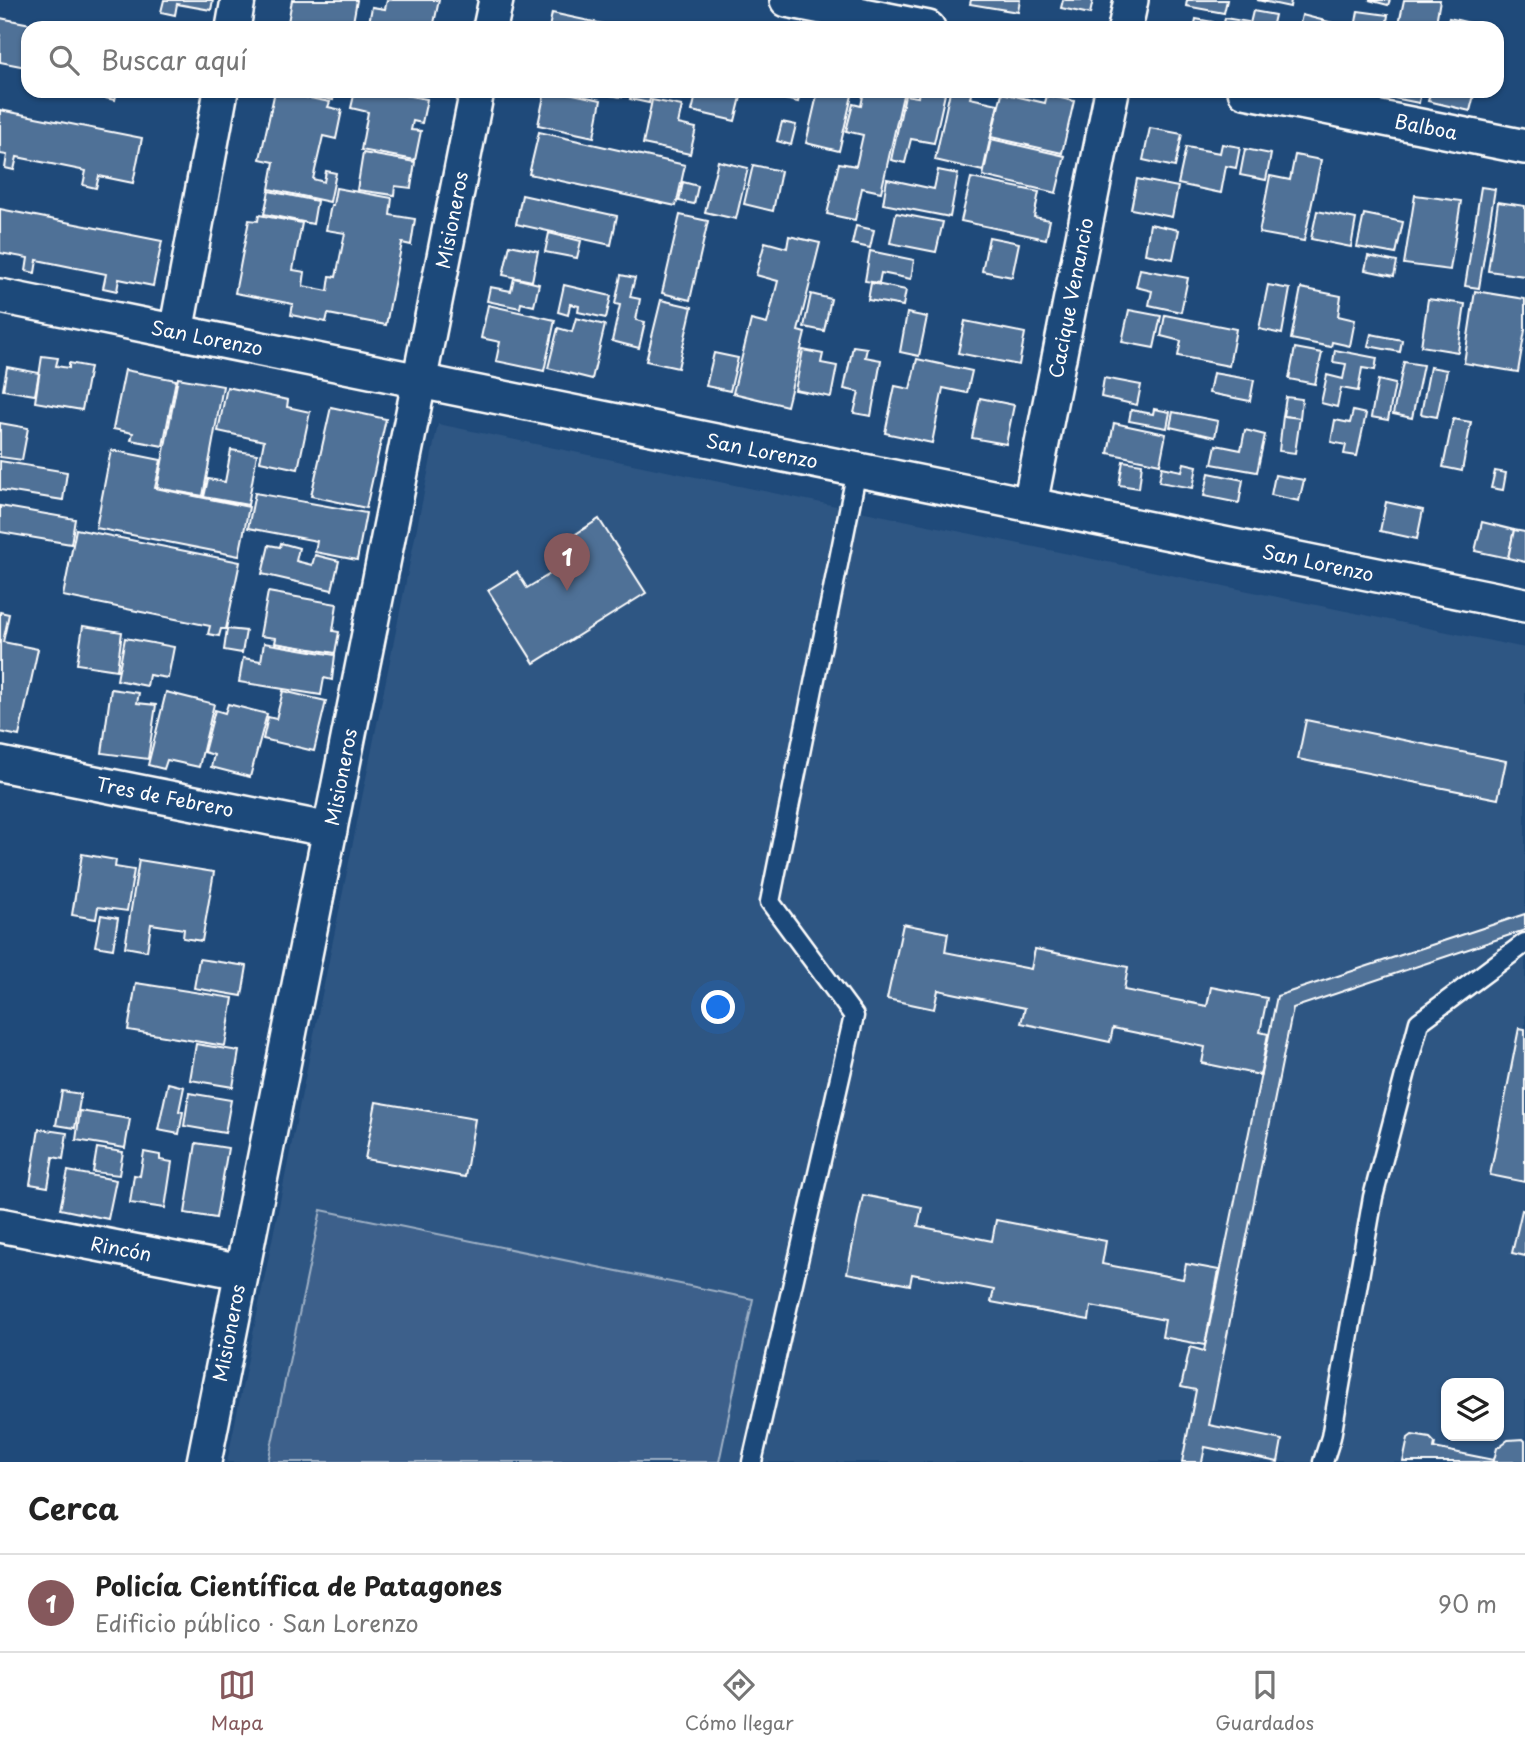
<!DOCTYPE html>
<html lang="es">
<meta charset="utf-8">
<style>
body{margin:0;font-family:"Playpen Sans",sans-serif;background:#f6f6f6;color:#222}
.controls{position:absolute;right:21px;bottom:21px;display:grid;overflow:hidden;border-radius:14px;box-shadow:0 2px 5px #0004}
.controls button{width:63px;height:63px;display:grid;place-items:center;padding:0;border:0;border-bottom:2px solid #e0e0e0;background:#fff;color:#222;font:35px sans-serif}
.you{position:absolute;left:719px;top:1008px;width:24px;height:24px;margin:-18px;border:5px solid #fff;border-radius:50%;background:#1a73e8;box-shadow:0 0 0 10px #1a73e833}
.badge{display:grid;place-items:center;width:46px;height:46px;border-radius:50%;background:#85585c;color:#fff;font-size:23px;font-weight:700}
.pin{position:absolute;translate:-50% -58px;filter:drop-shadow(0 2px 4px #0008)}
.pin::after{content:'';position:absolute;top:37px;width:24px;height:21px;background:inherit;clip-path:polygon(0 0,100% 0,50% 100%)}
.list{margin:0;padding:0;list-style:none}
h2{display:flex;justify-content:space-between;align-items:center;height:91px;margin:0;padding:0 28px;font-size:30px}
h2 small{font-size:23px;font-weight:400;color:#767676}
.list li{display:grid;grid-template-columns:46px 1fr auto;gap:21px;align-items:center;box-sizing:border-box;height:98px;padding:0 28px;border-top:2px solid #e0e0e0}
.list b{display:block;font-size:26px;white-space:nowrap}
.list p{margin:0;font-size:23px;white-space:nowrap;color:#767676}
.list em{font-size:23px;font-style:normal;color:#767676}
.icon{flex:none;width:38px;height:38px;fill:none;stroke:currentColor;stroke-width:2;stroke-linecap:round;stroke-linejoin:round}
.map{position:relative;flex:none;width:1525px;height:1462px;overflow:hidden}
.search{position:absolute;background:#fff;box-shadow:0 2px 5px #0004;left:21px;right:21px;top:21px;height:77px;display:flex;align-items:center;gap:18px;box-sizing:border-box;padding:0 24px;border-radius:21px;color:#767676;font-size:26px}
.sheet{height:189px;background:#fff}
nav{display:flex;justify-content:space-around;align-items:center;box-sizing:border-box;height:98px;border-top:2px solid #e0e0e0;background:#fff;font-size:19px;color:#767676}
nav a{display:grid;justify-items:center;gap:4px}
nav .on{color:#85585c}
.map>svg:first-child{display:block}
.built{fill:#2e5683;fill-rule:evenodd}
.green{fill:#3c618b;stroke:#9eb0c5;stroke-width:2}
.building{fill:#507197;stroke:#fff;stroke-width:2}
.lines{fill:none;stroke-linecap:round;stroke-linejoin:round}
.lane-casing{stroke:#fff;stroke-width:23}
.street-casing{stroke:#fff;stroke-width:38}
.lane{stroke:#1f4a7a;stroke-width:18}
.street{stroke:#1f4a7a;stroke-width:33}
.labels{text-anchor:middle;stroke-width:5;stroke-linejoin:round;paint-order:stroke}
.street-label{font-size:19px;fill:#fff;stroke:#1f4a7a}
</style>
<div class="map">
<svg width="1525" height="1462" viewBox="0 0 1525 1462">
<rect width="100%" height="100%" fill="#1f4a7a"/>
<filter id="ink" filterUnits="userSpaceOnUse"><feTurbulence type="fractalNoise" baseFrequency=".0143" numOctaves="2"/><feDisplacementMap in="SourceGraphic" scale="14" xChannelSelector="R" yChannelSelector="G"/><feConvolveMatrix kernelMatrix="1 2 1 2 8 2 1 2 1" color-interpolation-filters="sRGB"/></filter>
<g filter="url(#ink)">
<path class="built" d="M438,424L1525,648V1462H227ZM1446,1383H1499V1436H1446Z"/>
<path class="green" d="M321,1210L753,1299L719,1462H268Z"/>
<g class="building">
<path d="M164,0H213L211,10L177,4L175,15L161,12Z"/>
<path d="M292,0H357L352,28H287Z"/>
<path d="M387,0H439L433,28H368L372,7L385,9Z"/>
<path d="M971,0H1020L1018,12L970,4Z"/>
<path d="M1063,0H1093L1090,14L1061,8Z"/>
<path d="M1187,0H1227L1224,13L1186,6Z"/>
<path d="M1257,0H1291L1290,7Z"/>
<path d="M1369,0H1390L1388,5Z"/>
<path d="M1404,0H1440L1435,28H1398Z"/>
<path d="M1253,11L1275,15L1272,28H1249Z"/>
<path d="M1358,11L1388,15L1386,28H1355Z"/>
<path d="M552,13L613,26V28H549Z"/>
<path d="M1302,15L1337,24L1336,28H1299Z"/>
<path d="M0,18L51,28H28V81L24,80L26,67L0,62Z"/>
<path d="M1225,18L1248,22L1246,28H1223Z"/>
<path d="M1449,18L1491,28H1446Z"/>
<path d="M1196,19L1213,22L1212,28H1194Z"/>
<path d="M103,91H117L115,100L101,97Z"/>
<path d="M275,91L330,102L328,107L342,110L336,139L323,136L313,179L324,182L326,171L336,173L330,202L269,189L274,162L260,159Z"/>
<path d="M294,91H335L333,100L294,92Z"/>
<path d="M355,91H382L427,99L422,123L413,121L411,130L421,131L415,160L361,150L368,112L351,108Z"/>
<path d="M545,91H568V93L601,100L594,137L538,125Z"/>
<path d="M603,91H623L622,97L603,94Z"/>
<path d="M630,91H652L649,103L630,99L632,91Z"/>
<path d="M697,91H732L742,93L735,121L692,111Z"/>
<path d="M768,91H801L798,102L767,95Z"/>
<path d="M818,91H853L839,151L806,143Z"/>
<path d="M864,91H904L881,192L862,188L855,220L827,214L839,163L856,166L863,135L846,131L853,104L861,106Z"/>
<path d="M919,91H931L945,94L934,143L911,139L905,163L891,160L905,95L918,97Z"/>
<path d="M950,91H972L970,98L998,104L983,171L935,160Z"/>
<path d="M1345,91H1370L1369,96Z"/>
<path d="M1385,91H1421L1419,103L1384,96Z"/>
<path d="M1431,91H1475L1470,111L1428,101Z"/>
<path d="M1002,93L1045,103L1047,95L1074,101L1062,153L991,137Z"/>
<path d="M652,100L682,106L678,124L696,128L690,154L643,144Z"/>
<path d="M0,110L142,138L133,183L99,176L96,188L83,185L86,171L17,157L14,170L5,168L7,155L0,154Z"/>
<path d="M782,122L796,125L791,145L777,141Z"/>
<path d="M1150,128L1182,134L1175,167L1143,160Z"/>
<path d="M539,132L685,165L676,206L529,174Z"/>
<path d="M991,139L1065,156L1056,193L983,176Z"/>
<path d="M1222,144L1240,147L1236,168L1226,166L1221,193L1178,184L1186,147L1220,153Z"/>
<path d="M1245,149L1271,154L1266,180L1240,175Z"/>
<path d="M363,153L415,162L411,188L395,186L394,195L357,190Z"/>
<path d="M1295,155L1321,160L1304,241L1259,233L1270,176L1290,180Z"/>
<path d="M718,161L748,168L736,219L705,212Z"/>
<path d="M753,165L781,171L773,211L744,204Z"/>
<path d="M938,170L958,174L950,217L883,204L887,179L934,189Z"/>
<path d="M971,178L1039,192L1034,217L1050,220L1046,239L961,221Z"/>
<path d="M1137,179L1178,187L1172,217L1131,209Z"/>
<path d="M683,182L698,186L694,204L679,201Z"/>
<path d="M1481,187L1495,189L1479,288L1465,286Z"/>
<path d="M336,188L392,198L390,215L415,219L411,245L402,243L386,325L328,314L326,322L291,315L293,304L235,293L249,220L258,221L259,215L302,223L293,270L305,272L303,286L328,291L330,276L336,277L345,233L326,230L331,205H333Z"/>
<path d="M269,191L317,201L313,224L264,214Z"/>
<path d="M522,195L617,216L611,245L516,224Z"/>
<path d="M1415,195L1461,201L1450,270L1404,264Z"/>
<path d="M1498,202L1525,206V276L1488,271Z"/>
<path d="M0,209L162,241L153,286L119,279L117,291L103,288L106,274L37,260L35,273L26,271L28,258L0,253Z"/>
<path d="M1317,211L1356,219L1351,247L1311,239Z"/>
<path d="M896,213L943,222L936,252L890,243Z"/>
<path d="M1364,214L1403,222L1396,254L1357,247Z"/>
<path d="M680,215L708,221L690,300L662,293Z"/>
<path d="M1150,224L1179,230L1173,259L1145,254Z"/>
<path d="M856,226L874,230L870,248L852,244Z"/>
<path d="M549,233L581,241L577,258L545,252Z"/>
<path d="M789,236L820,243L798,331L805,333L787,406L733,393L751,320L767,324L778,281L756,275L765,242L787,248Z"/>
<path d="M989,237L1019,243L1012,277L982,271Z"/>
<path d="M510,245L538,251L532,281L503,275Z"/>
<path d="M870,251L914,260L911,279L881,273L879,283L865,281Z"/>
<path d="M1368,256L1397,262L1394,276L1365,270Z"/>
<path d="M1140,269L1188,278L1181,312L1149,305L1152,291L1136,287Z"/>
<path d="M621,275L635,278L630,297L640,299L636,320L645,322L639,348L612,341L620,305L615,304Z"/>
<path d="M514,278L539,284L534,306L521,303L520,308L487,301L490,287L511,291Z"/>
<path d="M871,283L906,290L903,306L868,300Z"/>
<path d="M564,285L611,296L606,318L578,312L579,306L570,304L568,315L558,312Z"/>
<path d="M1268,285L1290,289L1282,334L1259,329Z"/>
<path d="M1301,288L1341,296L1338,316L1355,320L1350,346L1332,342L1331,347L1291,339Z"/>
<path d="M1475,291L1525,299V330L1518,372L1464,363Z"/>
<path d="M811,294L831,299L824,331L804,327Z"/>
<path d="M1428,299L1465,304L1458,352L1421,346Z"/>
<path d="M661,300L692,307L678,368L646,361Z"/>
<path d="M488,305L555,320L544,371L496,361L500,342L481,338Z"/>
<path d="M1129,310L1161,316L1154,348L1122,342Z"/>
<path d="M907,313L927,317L919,356L900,352Z"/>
<path d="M1165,315L1236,329L1229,366L1178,356L1181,341L1161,336Z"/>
<path d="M576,318L605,325L592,379L548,368L558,328L572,332Z"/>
<path d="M965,321L1025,333L1019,365L958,353Z"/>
<path d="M1371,334L1402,340L1400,352L1368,346Z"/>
<path d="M853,346L867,348L865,357L881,360L871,416L854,413L859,392L844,389Z"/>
<path d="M1295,348L1322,353L1315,384L1289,379Z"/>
<path d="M803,350L823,354L821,363L837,366L831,397L795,390Z"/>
<path d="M1335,350L1377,358L1375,370L1362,368L1358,391L1341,388L1337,407L1321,403L1327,375L1343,379L1346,364L1333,362Z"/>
<path d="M714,353L738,358L730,391L706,386Z"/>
<path d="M42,356L58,358L56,366L69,368V363L90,367L82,410L35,402Z"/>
<path d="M917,359L972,371L967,393L943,388L932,443L885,433L895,386L910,389Z"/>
<path d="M1404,362L1423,365L1412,418L1393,414Z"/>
<path d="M7,367L39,373L35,395L3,390Z"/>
<path d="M1430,367L1447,370L1437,417L1421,414Z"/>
<path d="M125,370L176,380L163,446L131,440L133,433L113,429Z"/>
<path d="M1213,373L1254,380L1250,401L1209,393Z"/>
<path d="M178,378L223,386L203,496L157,488Z"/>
<path d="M1104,378L1141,385L1137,405L1101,397Z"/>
<path d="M1378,380L1395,384L1388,420L1371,417Z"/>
<path d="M227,387L288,400L287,407L310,412L298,469L260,461L264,441L218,431Z"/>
<path d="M1286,397L1302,399L1300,418L1283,416Z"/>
<path d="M980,398L1014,405L1006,444L972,438Z"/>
<path d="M331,407L386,419L366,508L311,496Z"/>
<path d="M1154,409L1170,412L1167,428L1129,421L1131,410L1153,414Z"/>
<path d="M1353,411L1366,414L1357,456L1344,454L1346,445L1331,442L1335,420L1350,423Z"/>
<path d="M1173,412L1218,421L1215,437L1170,427Z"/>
<path d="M1283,416L1300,418L1295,453L1279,451Z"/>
<path d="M1453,419L1471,422L1462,471L1443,467Z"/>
<path d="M0,423L28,428L22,460L0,457Z"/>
<path d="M1114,423L1166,434L1160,464L1108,453Z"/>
<path d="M1245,430L1265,435L1257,472L1212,464L1216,445L1241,450Z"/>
<path d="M111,450L161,460L155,488L249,507L239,556L96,528Z"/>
<path d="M231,450L257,454L248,505L204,497L208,479L225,482Z"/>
<path d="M0,461L67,472L63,500L0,490Z"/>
<path d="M1123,461L1142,464L1139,488L1119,485Z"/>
<path d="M1184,463L1197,466L1193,488L1159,482L1162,467L1182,471Z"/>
<path d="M1495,471L1506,473L1503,490L1491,488Z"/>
<path d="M1209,473L1243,480L1239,503L1204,496Z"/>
<path d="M1275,475L1304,480L1299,501L1271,495Z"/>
<path d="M255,493L366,513L357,560L315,552L317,541L248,528Z"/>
<path d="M1386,502L1423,510L1417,539L1380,531Z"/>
<path d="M0,506L75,519L71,544L0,532Z"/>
<path d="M599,519L646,593L534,663L488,590L517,572L527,588L573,560L562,543Z"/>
<path d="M1482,522L1514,530L1508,558L1475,551Z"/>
<path d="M76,529L240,562L226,629H221L219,636L208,634L210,626L63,596Z"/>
<path d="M1514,530L1525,532V562L1508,558Z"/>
<path d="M281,543L299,548L296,561L312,565L315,555L339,561L332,590L262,574L269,545L280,547Z"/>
<path d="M268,592L337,604L333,631L339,632L335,653L275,643L276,638L260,636Z"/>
<path d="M0,612L9,614L3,642L38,649L19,736L0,732Z"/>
<path d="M83,626L122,632L117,670L77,664Z"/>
<path d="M227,629L246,631L242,653L224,650Z"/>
<path d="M125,638L174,647L168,678L149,675L147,686L117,680Z"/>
<path d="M264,643L335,655L332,680L324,678L321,695L239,682L243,658L261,661Z"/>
<path d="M111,689L139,693L137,703L156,705L148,759L102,753Z"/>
<path d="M283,691L326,701L314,751L263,739L268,717L276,719Z"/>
<path d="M166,692L214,704L199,767L167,760L164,769L148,765Z"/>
<path d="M228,704L267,714L250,777L211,767L214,755L204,752L215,710L225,713Z"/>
<path d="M1306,720L1506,761L1498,799L1298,759Z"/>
<path d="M82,854L116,860L115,867L134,870L127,911L98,907L96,919L72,915Z"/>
<path d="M139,860L214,872L202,941L183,938L184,929L151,924L147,951L125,947Z"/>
<path d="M1525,914V930L1293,1008L1209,1425L1282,1440L1278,1462L1205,1447L1202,1462H1182L1196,1390L1181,1387L1190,1347L1204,1351L1277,996Z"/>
<path d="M101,915L118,918L113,949L95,946Z"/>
<path d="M903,924L948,933L945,952L1031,969L1035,949L1128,967L1124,990L1207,1006L1211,987L1267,998L1260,1032L1268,1034L1260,1075L1202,1063L1205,1047L1113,1028L1110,1042L1021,1023L1025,1008L938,990L934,1009L887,999Z"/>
<path d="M199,959L247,966L242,996L194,988Z"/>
<path d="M136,983L233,998L225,1046L128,1030Z"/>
<path d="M1519,1028L1525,1029V1182L1490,1175Z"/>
<path d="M196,1044L239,1051L233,1087L190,1080Z"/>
<path d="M168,1083L184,1087L179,1111L183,1112L179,1134L158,1130Z"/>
<path d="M62,1091L81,1094L75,1128L56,1125Z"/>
<path d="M189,1093L231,1100L225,1133L184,1126Z"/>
<path d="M376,1102L475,1119L465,1177L365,1159Z"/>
<path d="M80,1111L130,1119L125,1148L76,1140Z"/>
<path d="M39,1129L67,1133L63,1159L53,1157L48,1187L30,1184Z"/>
<path d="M196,1143L228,1148L216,1218L185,1213Z"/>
<path d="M97,1148L123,1152L119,1175L93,1172Z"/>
<path d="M144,1152L160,1155V1160L172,1162L165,1208L130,1203L134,1175L140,1176Z"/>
<path d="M68,1171L116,1180L108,1219L60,1209Z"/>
<path d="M863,1195L922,1207L918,1226L992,1241L996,1220L1106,1241L1102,1264L1183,1279L1186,1264L1219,1270L1205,1345L1162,1337L1165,1320L1091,1306L1089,1320L991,1302L994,1290L912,1274L910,1285L847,1273Z"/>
<path d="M1522,1210L1525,1211V1256L1512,1253Z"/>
<path d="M1412,1435L1430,1438L1435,1443L1434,1448L1494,1460L1497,1448L1508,1440L1523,1439L1525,1441V1462H1403L1408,1438Z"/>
</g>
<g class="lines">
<defs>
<g id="lane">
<path d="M752,1462L854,1016L770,902L857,470"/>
<path d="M1323,1462L1331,1437L1373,1197L1419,1022L1525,943"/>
</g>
<g id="street">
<path d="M787,0L928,28"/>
<path d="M233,28L238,0"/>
<path d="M490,28L496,0"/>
<path d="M1125,28L1131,0"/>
<path d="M1245,91L1525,147"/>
<path d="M0,296L1525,605"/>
<path d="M176,332L221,91"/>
<path d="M1030,504L1112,91"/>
<path d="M0,764L330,830"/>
<path d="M0,1225L241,1272"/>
<path d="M204,1462L477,91"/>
</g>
</defs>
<use href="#lane" class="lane-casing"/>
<use href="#street" class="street-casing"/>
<use href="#lane" class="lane"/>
<use href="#street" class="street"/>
</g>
</g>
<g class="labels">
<g class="street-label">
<text transform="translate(1426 127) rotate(11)" y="7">Balboa</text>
<text transform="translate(452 220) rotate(-79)" y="7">Misioneros</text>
<text transform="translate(1071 298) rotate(-79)" y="7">Cacique Venancio</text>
<text transform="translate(207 338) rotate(11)" y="7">San Lorenzo</text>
<text transform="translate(762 451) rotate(11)" y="7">San Lorenzo</text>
<text transform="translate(1318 563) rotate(12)" y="7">San Lorenzo</text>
<text transform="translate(341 777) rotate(-79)" y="7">Misioneros</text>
<text transform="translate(165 797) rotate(11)" y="7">Tres de Febrero</text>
<text transform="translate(121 1249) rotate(11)" y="7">Rincón</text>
<text transform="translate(229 1333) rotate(-79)" y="7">Misioneros</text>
</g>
</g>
</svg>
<div class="controls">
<button><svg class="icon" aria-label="layers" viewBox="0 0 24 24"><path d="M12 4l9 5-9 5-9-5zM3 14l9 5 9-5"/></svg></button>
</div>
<div class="you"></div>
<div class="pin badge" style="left:567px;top:591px">1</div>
<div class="search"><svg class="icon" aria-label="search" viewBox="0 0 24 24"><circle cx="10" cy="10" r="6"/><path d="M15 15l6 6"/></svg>Buscar aquí</div>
</div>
<section class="sheet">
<h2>Cerca<small></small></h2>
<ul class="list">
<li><span class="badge">1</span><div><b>Policía Científica de Patagones</b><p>Edificio público · San Lorenzo</p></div><em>90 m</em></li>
</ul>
</section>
<nav>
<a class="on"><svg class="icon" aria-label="map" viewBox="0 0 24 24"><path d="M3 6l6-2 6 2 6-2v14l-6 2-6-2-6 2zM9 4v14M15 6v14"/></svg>Mapa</a>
<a><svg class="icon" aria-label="directions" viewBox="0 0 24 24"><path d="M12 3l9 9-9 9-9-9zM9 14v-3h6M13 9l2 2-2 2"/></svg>Cómo llegar</a>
<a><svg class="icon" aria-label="saved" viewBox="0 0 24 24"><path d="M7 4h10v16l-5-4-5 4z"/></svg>Guardados</a>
</nav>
